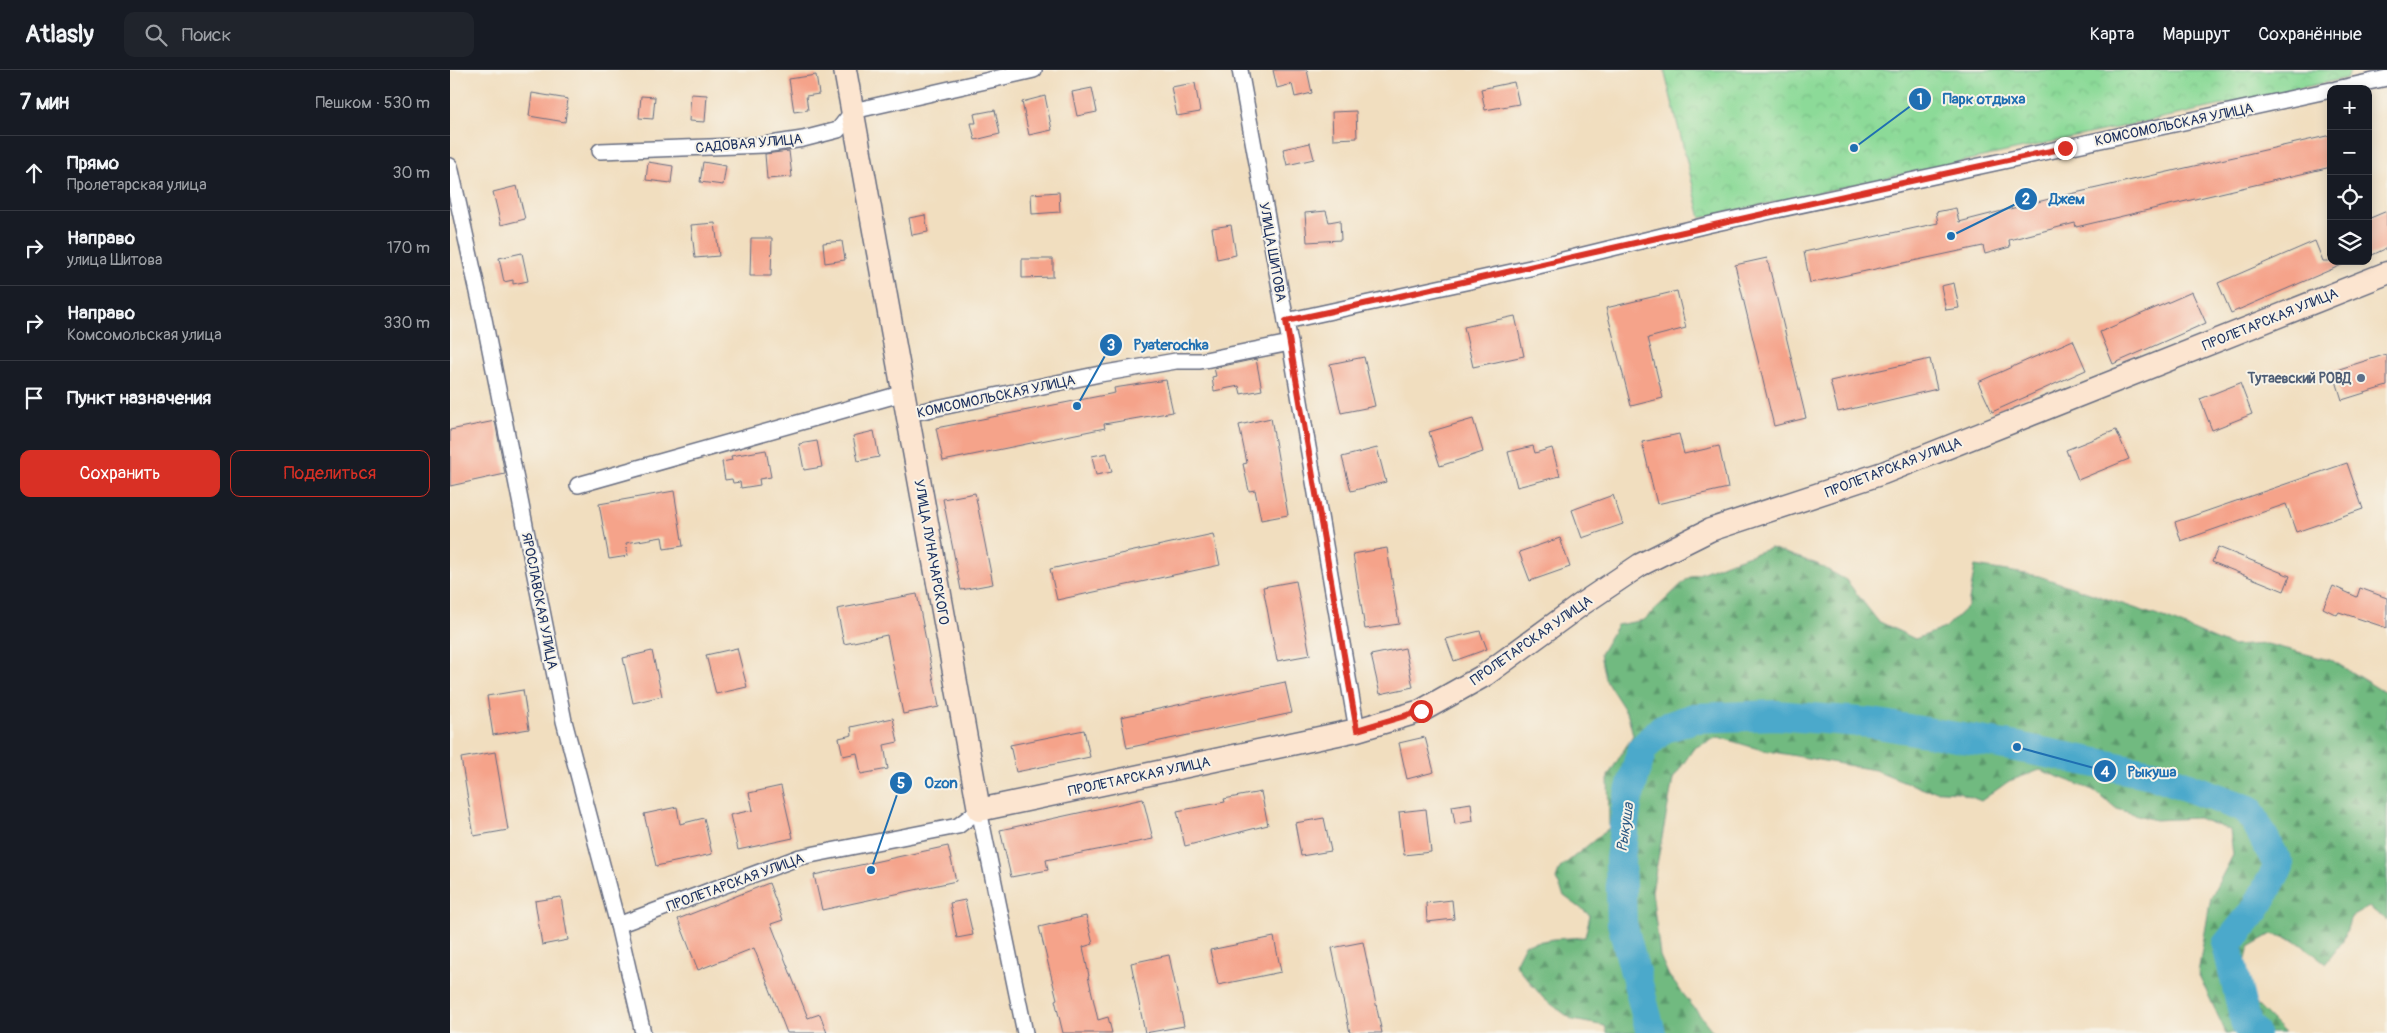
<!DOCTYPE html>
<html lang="ru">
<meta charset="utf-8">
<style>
body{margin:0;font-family:Pangolin,sans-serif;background:#20242c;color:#f1f3f6}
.controls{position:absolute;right:15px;top:15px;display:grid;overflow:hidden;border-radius:10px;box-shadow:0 2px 12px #0003}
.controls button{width:45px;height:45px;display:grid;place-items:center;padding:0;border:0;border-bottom:1px solid #363941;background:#171b24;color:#f1f3f6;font:25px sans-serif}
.stop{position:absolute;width:15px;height:15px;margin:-11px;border:4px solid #d93025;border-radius:50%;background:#fff}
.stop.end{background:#d93025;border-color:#fff;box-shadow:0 1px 5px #0008}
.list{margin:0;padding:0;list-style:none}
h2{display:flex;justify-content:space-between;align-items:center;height:65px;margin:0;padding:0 20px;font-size:21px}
h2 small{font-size:16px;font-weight:400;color:#9ea1a6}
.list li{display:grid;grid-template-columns:32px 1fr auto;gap:15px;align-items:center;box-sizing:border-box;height:75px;padding:0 20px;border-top:1px solid #363941}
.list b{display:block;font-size:19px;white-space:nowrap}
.list p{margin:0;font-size:16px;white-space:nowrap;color:#9ea1a6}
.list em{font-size:16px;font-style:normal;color:#9ea1a6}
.actions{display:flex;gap:10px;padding:15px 20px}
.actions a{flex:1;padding:11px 0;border:1px solid #d93025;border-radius:10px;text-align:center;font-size:18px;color:#d93025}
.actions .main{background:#d93025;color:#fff}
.icon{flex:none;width:28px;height:28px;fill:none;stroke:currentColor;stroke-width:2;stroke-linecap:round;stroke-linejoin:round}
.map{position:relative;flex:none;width:1937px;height:963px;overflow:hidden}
header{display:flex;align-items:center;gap:30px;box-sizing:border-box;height:70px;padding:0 25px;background:#171b24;border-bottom:1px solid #363941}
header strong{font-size:24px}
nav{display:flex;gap:28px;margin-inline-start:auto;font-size:18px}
.search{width:350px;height:45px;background:#20242c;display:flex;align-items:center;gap:12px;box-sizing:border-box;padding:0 18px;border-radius:10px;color:#9ea1a6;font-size:19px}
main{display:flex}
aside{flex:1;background:#171b24}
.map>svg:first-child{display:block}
.forest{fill:url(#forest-firs);stroke:#46746f}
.park{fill:url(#park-crowns);stroke:#54847b}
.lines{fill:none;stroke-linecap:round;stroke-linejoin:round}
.river{stroke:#4ca9cb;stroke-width:30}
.building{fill:#f5a38a}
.street-casing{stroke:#666c80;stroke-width:18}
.secondary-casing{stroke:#666c80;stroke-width:25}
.street{stroke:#fff;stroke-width:15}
.secondary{stroke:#fce5d0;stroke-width:22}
.route{stroke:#d93025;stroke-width:6}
.service-dot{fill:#5c6f8a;stroke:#f7f3e8;stroke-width:2}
.labels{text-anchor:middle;stroke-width:4;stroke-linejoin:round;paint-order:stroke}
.street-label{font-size:14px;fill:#1b2f5e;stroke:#f7f3e8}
.service-label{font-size:14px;font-weight:bold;fill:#4e5e75;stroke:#f7f3e8;text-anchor:end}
.water-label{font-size:15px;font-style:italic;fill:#2c5a84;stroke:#f7f3e8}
.leader{fill:none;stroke:#1f6fb2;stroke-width:2}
.callout-dot{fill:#1f6fb2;stroke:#f7f3e8;stroke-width:2}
.mark-label{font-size:15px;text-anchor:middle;font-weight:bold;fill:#fff}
.callout-label{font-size:15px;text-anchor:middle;font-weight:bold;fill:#1f6fb2;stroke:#f7f3e8;stroke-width:4;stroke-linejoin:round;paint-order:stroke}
</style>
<header>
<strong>Atlasly</strong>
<div class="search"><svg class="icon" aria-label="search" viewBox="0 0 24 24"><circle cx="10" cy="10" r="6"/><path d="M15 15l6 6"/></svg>Поиск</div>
<nav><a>Карта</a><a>Маршрут</a><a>Сохранённые</a></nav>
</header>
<main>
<aside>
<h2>7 мин<small>Пешком · 530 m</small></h2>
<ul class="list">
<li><svg class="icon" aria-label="ahead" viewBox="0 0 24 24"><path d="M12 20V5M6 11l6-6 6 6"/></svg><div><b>Прямо</b><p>Пролетарская улица</p></div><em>30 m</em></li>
<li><svg class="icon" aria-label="right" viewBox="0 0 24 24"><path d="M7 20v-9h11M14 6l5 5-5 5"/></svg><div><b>Направо</b><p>улица Шитова</p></div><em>170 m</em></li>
<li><svg class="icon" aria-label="right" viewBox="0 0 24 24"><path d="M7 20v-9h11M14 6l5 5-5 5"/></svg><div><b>Направо</b><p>Комсомольская улица</p></div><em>330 m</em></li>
<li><svg class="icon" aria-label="arrive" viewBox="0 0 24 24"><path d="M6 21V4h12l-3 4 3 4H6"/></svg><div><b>Пункт назначения</b></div></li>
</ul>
<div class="actions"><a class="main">Сохранить</a><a>Поделиться</a></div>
</aside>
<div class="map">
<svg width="1937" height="963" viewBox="0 0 1937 963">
<defs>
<pattern id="forest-firs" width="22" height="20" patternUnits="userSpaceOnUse" patternTransform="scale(1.25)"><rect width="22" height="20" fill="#71ba80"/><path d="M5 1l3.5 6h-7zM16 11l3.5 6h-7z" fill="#5c986c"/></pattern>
<pattern id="park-crowns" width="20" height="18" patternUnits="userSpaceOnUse" patternTransform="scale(1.25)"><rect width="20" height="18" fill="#8cda98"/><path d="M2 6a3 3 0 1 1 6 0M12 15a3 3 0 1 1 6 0" fill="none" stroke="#78bb85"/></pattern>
</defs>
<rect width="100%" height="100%" fill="#f7f3e8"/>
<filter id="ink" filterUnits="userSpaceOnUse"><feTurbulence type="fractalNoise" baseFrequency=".02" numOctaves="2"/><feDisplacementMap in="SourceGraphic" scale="10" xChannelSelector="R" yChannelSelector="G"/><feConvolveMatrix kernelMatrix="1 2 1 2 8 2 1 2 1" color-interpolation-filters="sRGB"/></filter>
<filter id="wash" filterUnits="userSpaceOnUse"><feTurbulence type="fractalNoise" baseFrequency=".0096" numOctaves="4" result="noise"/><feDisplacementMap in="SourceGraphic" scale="20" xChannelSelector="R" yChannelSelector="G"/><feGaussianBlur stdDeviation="1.12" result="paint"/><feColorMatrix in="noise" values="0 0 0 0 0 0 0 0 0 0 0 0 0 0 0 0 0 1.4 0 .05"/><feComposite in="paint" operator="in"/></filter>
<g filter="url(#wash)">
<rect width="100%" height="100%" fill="#f1debf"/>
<path class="forest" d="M1321,478L1367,494L1396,510L1428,551L1465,569L1495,558L1518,536L1525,496L1589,506L1717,549L1781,576L1817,574L1883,591L1937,624V851L1919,837L1901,847L1893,871L1876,893L1845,870L1822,864L1799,877L1795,893L1796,924L1835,963H1776L1748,903L1761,827L1783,785L1780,760L1747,748L1705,750L1667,739L1643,720L1590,700L1559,711L1531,731L1509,722L1476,720L1425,700L1312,680L1268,667L1244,678L1223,709L1202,821L1210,886L1219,906L1264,963H1157L1155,956L1123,950L1094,929L1065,894L1075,874L1104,869L1135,867L1140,845L1114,826L1106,809L1110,798L1159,758L1158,706L1183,665L1178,645L1155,609L1150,584L1167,555L1194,550L1238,508L1279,492Z"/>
<path class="park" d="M1214,0H1901L1897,8L1251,148Z"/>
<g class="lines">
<path class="river" d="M1201,963L1172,853L1170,789L1177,733L1192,679L1212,659L1244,648L1326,645L1422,653L1567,677L1706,705L1799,740L1829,796L1806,839L1777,875L1796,955L1804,963"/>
</g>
<g id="blocks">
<g class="building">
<path d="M823,0H857L862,23L845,27L842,14L827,18Z"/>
<path d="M366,5L369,24L356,26L358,40L344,42L339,9Z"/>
<path d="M1064,12L1069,34L1035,40L1031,19Z"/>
<path d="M745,13L750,42L727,46L721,17Z"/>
<path d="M642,18L647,42L627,46L622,22Z"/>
<path d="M82,23L118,29L115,52L79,46Z"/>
<path d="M241,24L257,25L255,52L239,51Z"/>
<path d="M191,26L205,27L203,49L189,48Z"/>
<path d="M595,26L602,60L579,65L572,32Z"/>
<path d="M545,40L550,64L525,70L521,53H526L524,44Z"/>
<path d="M906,41L907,68L883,69L882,42Z"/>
<path d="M1881,65V97L1626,157L1625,153L1559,170L1560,177L1535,184L1533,176L1360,213L1354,182L1488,153L1486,142L1506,138L1509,152L1603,128Z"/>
<path d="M860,73L864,89L837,95L833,79Z"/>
<path d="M339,81L342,107L317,109L315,84Z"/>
<path d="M198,92L223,96L221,113L196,110Z"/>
<path d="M253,92L276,96L273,115L250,112Z"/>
<path d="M67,116L75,149L51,155L43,122Z"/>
<path d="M609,122L610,142L582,144L581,124Z"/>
<path d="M876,141L879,152L890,150L891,170L857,172L855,143Z"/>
<path d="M1937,141V178L1918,187V149Z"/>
<path d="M475,145L478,162L462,165L459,148Z"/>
<path d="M265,153L269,186L245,188L241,155Z"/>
<path d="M781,155L786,185L767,189L762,158Z"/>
<path d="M301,168H322L321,206H300Z"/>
<path d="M392,171L395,190L375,193L373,173Z"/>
<path d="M1865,171L1873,191H1901L1781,243L1768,213Z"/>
<path d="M72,183L78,211L63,214V210L54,212L49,188Z"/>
<path d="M1317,188L1356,348L1324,356L1285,195Z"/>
<path d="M572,189H603V207L572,208Z"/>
<path d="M1504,213L1509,238L1496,240L1491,216Z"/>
<path d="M1227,221L1236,258L1198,268L1213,328L1181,336L1156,238Z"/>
<path d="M1742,222L1756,253L1663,294L1650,262Z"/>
<path d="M1065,246L1074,286L1023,297L1014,257Z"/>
<path d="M1623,270L1636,300L1542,342L1528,312Z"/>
<path d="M1937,284V316L1892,330L1883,301Z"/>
<path d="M914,287L925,336L891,343L880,294Z"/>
<path d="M806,289L812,320L791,324L789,316L764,321L762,307L766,306L764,298Z"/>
<path d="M1480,289L1487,319L1388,342L1380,311Z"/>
<path d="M716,310L723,342L654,354L655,358L493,391L486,358L665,323L664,318Z"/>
<path d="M1790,313L1802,344L1762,360L1750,329Z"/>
<path d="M821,348L838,445L811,450L805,420L799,421L793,394L797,393L789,355Z"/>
<path d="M1023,349L1033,382L990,396L979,362Z"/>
<path d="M45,351L55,404L0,416V360Z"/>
<path d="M1666,360L1679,389L1628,410L1616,380Z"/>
<path d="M424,361L429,387L408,391L403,366Z"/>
<path d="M1229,364L1234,384L1269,376L1278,418L1207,434L1192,372Z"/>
<path d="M367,371L372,397L354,400L349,374Z"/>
<path d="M1083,376L1085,383L1102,378L1110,406L1067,417L1058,382Z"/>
<path d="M927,378L936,412L901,421L892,387Z"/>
<path d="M316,380L321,407L309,409L310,415L291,418L290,412L283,413L282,409L275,410L272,392L282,390L281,386Z"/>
<path d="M657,383L662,402L646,405L642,386Z"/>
<path d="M1897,393L1913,439L1846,462L1836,434L1731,471L1725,452Z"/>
<path d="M224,421L233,476L214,479L212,467L176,473L178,486L159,489L149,434Z"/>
<path d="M525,423L543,514L511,520L493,429Z"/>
<path d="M1163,425L1173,454L1132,468L1122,440Z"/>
<path d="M763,464L770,495L607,530L600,499Z"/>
<path d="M1110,468L1120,497L1080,511L1069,482Z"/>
<path d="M1768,477L1840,506L1834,521L1762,492Z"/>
<path d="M937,478L949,554L915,559L903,484Z"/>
<path d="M846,511L860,585L827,591L813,517Z"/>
<path d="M1883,516L1907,527L1910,518L1937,528V558L1889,542L1887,545L1873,538Z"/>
<path d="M467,524L489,637L453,644L437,565L394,574L387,539Z"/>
<path d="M1030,561L1037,579L1004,591L996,569Z"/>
<path d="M287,578L297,617L266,624L256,585Z"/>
<path d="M955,578L963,617L930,624L921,585Z"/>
<path d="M202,581L212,626L183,633L173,588Z"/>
<path d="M835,612L842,643L677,678L671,647Z"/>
<path d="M73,620L79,659L43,665L37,626Z"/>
<path d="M443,648L448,672L434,675L438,699L411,704L407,683L393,686L389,668L402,665L401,657Z"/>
<path d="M634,660L640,687L566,702L560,675Z"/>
<path d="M975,667L984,702L957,709L949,673Z"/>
<path d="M45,682L58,760L24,766L11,688Z"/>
<path d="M331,716L343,768L288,780L280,745L303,740L299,723Z"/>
<path d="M811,722L818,755L735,776L727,741L775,732L774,729Z"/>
<path d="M693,729L703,769L596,790L598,800L561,807L550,760Z"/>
<path d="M1021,733L1023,751L1005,754L1002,736Z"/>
<path d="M227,737L230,754L254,748L262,784L206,796L194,744Z"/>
<path d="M976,739L981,782L954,785L949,742Z"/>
<path d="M874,748L881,781L851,786L845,753Z"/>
<path d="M498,776L506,811L372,840L364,805Z"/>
<path d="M319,813L333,850L321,854L358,948L370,944L377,963H337L304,878L248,900L228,849Z"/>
<path d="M111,827L118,870L92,875L85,831Z"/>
<path d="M515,830L523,865L507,868L500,833Z"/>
<path d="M1002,830L1004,849L977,852L976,833Z"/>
<path d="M636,846L643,874L633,877L639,906H638L648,950L658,947L662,963H613L605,930L607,929L589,857Z"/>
<path d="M824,867L831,902L768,915L760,880Z"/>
<path d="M913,872L932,963H900L882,878Z"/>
<path d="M719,885L734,956L695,963L681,893Z"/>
</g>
</g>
</g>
<g filter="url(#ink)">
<use href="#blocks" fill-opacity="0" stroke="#666c80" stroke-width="1"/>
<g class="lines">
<defs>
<g id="street">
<path d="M790,0L840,273L907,660"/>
<path d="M1886,19L1937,8"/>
<path d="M150,81L314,75L353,69L388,60L403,41L584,0"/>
<path d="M0,96L34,249L114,651L168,855L193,963"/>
<path d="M836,251L1080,198L1257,155L1881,20"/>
<path d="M458,344L650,304L726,291H750L840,273"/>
<path d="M128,415L454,323"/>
<path d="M168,855L350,787L508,756L529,740L575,963"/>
</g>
<path id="secondary" d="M395,0L529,740L907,660L971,641L1035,605L1132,534L1190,495L1260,460L1433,403L1937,203"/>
</defs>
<use href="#street" class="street-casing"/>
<use href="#secondary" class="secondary-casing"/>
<use href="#street" class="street"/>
<use href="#secondary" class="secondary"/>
</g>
</g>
<g class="lines" filter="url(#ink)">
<path class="route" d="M971,641L907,660L836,251C1096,195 1355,132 1615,78"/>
</g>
<circle class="service-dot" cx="1911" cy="308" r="5"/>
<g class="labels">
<g class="street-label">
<text transform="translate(1724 54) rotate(-12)" y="5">КОМСОМОЛЬСКАЯ УЛИЦА</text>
<text transform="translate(299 73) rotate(-5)" y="5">САДОВАЯ УЛИЦА</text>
<text transform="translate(823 182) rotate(80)" y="5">УЛИЦА ШИТОВА</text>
<text transform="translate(1820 249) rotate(-22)" y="5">ПРОЛЕТАРСКАЯ УЛИЦА</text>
<text transform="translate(546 326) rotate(-12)" y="5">КОМСОМОЛЬСКАЯ УЛИЦА</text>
<text transform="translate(1443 397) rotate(-21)" y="5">ПРОЛЕТАРСКАЯ УЛИЦА</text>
<text transform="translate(482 482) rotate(80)" y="5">УЛИЦА ЛУНАЧАРСКОГО</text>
<text transform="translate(90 531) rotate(79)" y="5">ЯРОСЛАВСКАЯ УЛИЦА</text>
<text transform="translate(1081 570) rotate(-35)" y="5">ПРОЛЕТАРСКАЯ УЛИЦА</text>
<text transform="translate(689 706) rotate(-12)" y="5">ПРОЛЕТАРСКАЯ УЛИЦА</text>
<text transform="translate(285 812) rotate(-20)" y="5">ПРОЛЕТАРСКАЯ УЛИЦА</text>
</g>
<g class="service-label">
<text x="1901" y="313">Тутаевский РОВД</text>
</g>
<g class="water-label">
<text transform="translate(1175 757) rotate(-82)" y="5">Рыкуша</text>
</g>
</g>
<path class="leader" d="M1404 78L1470 29M1501 166L1576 129M627 336L661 275M1567 677L1655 701M421 800L451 713"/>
<g class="callout-dot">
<circle cx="1404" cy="78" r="5"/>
<circle cx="1501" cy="166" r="5"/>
<circle cx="627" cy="336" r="5"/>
<circle cx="1567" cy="677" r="5"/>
<circle cx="421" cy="800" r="5"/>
<circle cx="1470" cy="29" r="12"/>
<circle cx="1576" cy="129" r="12"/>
<circle cx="661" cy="275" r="12"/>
<circle cx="1655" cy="701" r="12"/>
<circle cx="451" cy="713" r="12"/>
</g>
<g class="mark-label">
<text x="1470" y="34">1</text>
<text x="1576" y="134">2</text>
<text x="661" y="280">3</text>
<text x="1655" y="707">4</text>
<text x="451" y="718">5</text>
</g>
<g class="callout-label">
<text x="1534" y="34">Парк отдыха</text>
<text x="1617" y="134">Джем</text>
<text x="721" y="280">Pyaterochka</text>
<text x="1702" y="707">Рыкуша</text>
<text x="491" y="718">Ozon</text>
</g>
</svg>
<div class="controls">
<button>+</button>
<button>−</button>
<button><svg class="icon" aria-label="locate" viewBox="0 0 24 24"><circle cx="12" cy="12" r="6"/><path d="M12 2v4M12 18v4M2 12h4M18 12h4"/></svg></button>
<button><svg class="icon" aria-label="layers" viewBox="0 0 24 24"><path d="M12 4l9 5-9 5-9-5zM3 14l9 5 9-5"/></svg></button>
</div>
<div class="stop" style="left:971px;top:641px"></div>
<div class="stop end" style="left:1615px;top:78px"></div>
</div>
</main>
